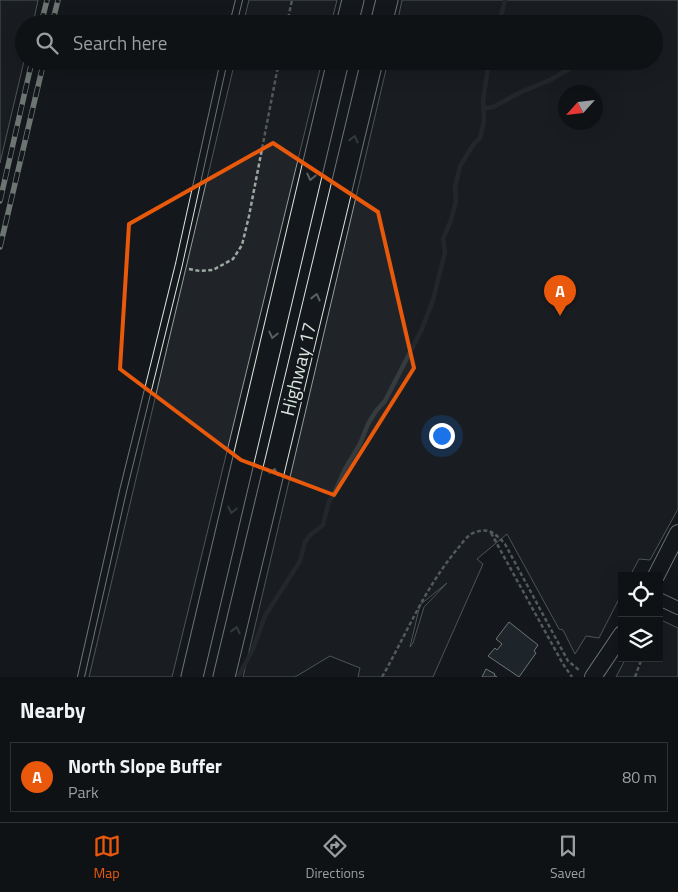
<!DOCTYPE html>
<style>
body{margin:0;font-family:"Titillium Web",sans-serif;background:#181b1e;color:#f1f3f6}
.controls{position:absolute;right:15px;bottom:15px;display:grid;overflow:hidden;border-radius:0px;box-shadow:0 5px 20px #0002}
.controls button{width:45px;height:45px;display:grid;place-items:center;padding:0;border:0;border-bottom:1px solid #2f3234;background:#0f1215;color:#f1f3f6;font:25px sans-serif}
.compass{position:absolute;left:558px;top:85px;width:45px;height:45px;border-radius:50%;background:#0f1215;box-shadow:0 5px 20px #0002;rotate:243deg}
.you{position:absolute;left:441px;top:435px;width:18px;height:18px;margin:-12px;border:4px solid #fff;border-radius:50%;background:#1a73e8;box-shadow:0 0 0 8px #1a73e833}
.badge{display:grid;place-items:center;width:32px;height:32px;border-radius:50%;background:#ea580c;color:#fff;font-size:16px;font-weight:700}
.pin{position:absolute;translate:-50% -41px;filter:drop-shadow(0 1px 2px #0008)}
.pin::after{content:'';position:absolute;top:26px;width:18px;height:15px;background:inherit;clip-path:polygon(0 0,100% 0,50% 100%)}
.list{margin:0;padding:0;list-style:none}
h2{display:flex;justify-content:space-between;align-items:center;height:65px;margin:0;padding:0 20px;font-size:21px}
h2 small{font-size:16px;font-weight:400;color:#9b9ea0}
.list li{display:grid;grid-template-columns:32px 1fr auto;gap:15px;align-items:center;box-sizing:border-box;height:70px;margin:0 10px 10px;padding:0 10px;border:1px solid #2f3234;border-radius:0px}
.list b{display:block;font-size:19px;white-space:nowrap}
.list p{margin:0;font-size:16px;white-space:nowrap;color:#9b9ea0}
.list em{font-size:16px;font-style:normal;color:#9b9ea0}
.icon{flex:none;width:28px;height:28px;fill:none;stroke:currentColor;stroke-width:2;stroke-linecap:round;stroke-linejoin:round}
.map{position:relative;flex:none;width:678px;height:677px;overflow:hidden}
.search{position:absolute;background:#0f1215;box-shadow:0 5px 20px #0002;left:15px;right:15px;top:15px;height:55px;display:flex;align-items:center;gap:12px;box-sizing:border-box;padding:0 18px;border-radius:28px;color:#9b9ea0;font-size:19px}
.sheet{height:145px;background:#0f1215}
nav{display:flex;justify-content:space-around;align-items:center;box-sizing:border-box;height:70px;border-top:1px solid #2f3234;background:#0f1215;font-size:14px;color:#9b9ea0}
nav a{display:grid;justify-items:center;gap:2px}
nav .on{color:#ea580c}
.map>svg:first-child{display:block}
.green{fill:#202428;stroke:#939e99;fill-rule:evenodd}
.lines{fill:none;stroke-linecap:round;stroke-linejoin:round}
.stream{stroke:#363b3e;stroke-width:4.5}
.building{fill:#2c363c;stroke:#d8e6dc}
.service-casing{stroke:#d8e6dc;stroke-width:8}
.minor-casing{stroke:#d8e6dc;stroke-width:14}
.tertiary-casing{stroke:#d8e6dc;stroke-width:18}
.trunk-casing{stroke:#d8e6dc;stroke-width:23}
.path{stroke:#9da8a2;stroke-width:2.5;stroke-dasharray:4 2.5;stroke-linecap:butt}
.service{stroke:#14181c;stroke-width:6}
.minor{stroke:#14181c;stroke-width:12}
.tertiary{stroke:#14181c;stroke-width:16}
.trunk{stroke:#14181c;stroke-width:21}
.rail-casing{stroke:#d8e6dc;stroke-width:5.5}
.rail{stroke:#14181c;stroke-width:4;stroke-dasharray:11;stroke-linecap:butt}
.oneway{stroke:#59605f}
.marked{fill:none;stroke:#e8590c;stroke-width:4;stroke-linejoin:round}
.labels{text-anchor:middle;stroke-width:4;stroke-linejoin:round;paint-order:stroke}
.street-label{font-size:19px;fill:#d8e6dc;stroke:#14181c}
</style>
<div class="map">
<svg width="678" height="677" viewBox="0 0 678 677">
<rect width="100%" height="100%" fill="#14181c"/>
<g class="green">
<path d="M0,0H38L33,24H24V61L0,163Z"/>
<path d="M249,0H337L331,24H243Z"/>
<path d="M402,0H678V509L650,560L639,559L630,576H622V593L599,638L586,636L575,654L563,630L559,629L507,534L477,559L483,564L433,677H358L360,668L330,656L295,677H243L388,61H654V24H397ZM566,92H596V122H566ZM447,583L424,607L413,643L410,647L420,605Z"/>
<path d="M235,61H322L172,677H89Z"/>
<path d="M659,619L678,628V677H616L626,658H659Z"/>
</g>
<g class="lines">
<g class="stream">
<path d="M499,24L505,0"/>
<path d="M484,108L493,107L521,92L550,80L584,61"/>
<path d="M238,677L253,649L265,616L300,561L305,542L310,535L323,525L329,501L333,496L345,469L360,444L368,424L376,411L385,401L422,329L433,300L445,252L443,239L451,220L456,201L455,188L460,166L473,145L480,138L484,121L483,101L489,61"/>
</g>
</g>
<g class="building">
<path d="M509,622L538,645L534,651L536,653L519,677L488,656L495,648L497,650L502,644L496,639Z"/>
<path d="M486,669L495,674L494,675L497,677H482Z"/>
</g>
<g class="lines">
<defs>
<g id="service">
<path d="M233,24L239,0"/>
<path d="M81,677L123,491L179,264L224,61"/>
</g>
<path id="minor" d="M659,599L678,608"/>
<g id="tertiary">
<path d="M656,576L678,533"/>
<path d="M593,677L622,634"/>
</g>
<g id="trunk">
<path d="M347,24L353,0"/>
<path d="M381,24L387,0"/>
<path d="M192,677L338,61"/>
<path d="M224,677L372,61"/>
</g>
</defs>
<use href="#service" class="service-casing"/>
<use href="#minor" class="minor-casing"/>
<use href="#tertiary" class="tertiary-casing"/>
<use href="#trunk" class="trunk-casing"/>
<g class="path">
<path d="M287,24L292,0"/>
<path d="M189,269L200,271L213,270L233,259L242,245L249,216L279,61"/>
<path d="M491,533L563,664L572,677"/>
<path d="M382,677C407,633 425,587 459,547C463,542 468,534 476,532C489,527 497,535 505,544L568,661L579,670"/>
<path d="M635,677L642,658"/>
</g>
<use href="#service" class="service"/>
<use href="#minor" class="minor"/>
<use href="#tertiary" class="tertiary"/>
<use href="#trunk" class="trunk"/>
<defs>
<g id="rail">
<path d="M41,24L47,0"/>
<path d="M52,24L58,0"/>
<path d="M0,201L32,61"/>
<path d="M0,247L44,61"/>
</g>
</defs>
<use href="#rail" class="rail-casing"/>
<use href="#rail" class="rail"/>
</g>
<defs><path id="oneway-chevron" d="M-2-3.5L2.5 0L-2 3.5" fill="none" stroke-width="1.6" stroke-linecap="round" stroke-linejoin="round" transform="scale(1.25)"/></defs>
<g class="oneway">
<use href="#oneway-chevron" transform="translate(354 139) rotate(-76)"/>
<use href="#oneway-chevron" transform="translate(311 177) rotate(103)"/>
<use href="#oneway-chevron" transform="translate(316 297) rotate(-76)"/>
<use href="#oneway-chevron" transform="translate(273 335) rotate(103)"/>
<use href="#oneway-chevron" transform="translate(274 472) rotate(-76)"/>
<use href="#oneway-chevron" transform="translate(232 510) rotate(103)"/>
<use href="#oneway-chevron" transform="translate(236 630) rotate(-76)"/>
</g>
<path d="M0 0H678V677H0ZM273,143L378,212L414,368L334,495L241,460L120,369L129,224Z" fill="#14181c" fill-opacity=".55" fill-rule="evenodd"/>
<path class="marked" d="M273,143L378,212L414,368L334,495L241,460L120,369L129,224Z"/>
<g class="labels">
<g class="street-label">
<text transform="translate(298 369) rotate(-76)" y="7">Highway 17</text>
</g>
</g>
</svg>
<div class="controls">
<button><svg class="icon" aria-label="locate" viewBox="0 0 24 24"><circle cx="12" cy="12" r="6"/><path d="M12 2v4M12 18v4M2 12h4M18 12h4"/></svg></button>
<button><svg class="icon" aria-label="layers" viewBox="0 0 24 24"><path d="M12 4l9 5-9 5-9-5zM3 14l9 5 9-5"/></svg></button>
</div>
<svg class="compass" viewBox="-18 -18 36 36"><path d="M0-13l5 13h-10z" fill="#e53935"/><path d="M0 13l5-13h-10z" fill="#9b9ea0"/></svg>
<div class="you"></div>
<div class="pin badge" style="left:560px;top:316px">A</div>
<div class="search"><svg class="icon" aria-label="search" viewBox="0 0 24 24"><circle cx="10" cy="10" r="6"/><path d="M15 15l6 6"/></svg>Search here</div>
</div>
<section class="sheet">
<h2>Nearby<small></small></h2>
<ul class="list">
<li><span class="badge">A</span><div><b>North Slope Buffer</b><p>Park</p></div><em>80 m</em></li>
</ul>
</section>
<nav>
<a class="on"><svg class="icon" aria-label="map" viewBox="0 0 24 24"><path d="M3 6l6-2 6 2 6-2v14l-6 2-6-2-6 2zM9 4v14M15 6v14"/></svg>Map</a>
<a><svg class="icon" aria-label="directions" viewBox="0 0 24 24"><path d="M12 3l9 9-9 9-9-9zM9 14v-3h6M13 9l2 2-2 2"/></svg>Directions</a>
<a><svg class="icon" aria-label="saved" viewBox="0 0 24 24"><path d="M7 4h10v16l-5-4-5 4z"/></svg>Saved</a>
</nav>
